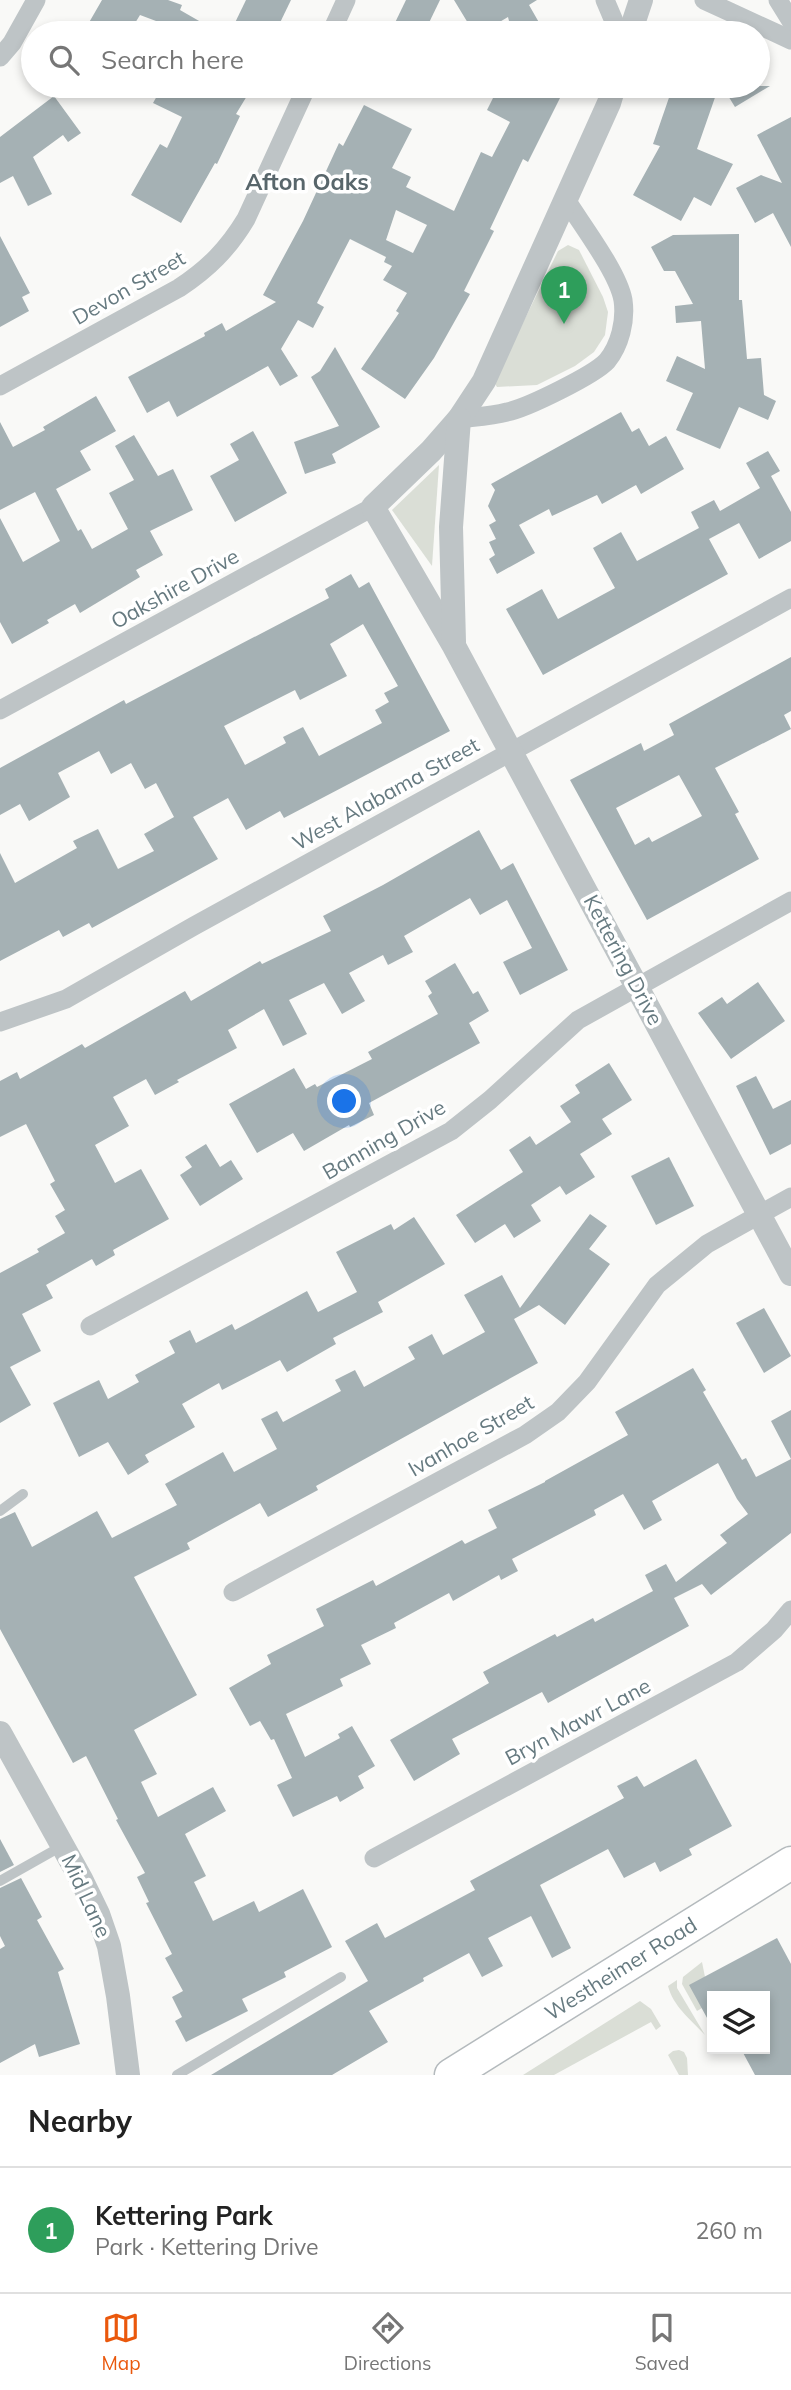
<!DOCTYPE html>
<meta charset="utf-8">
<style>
body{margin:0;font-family:Mulish,sans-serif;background:#f2f2f2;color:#222}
.controls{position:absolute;right:21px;bottom:21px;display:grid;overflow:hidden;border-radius:0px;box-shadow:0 4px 10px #0003}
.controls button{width:63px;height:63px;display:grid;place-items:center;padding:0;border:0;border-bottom:2px solid #e0e0e0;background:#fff;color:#222;font:35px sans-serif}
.you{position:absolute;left:345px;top:1102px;width:24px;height:24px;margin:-18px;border:5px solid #fff;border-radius:50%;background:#1a73e8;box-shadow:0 0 0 10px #1a73e833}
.badge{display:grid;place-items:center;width:46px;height:46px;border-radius:50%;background:#ea580c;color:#fff;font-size:23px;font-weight:700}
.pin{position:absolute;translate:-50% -58px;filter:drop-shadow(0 2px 4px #0008)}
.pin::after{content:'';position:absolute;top:37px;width:24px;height:21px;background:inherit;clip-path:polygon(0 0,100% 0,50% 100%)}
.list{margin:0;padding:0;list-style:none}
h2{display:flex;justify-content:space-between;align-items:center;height:91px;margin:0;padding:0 28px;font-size:30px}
h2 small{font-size:23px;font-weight:400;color:#767676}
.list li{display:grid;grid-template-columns:46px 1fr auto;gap:21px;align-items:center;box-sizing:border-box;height:126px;padding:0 28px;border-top:2px solid #e0e0e0}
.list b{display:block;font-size:26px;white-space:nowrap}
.list p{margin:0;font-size:23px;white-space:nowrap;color:#767676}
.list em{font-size:23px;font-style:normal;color:#767676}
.icon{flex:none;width:38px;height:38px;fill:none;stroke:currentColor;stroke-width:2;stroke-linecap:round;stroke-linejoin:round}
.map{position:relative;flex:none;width:791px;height:2075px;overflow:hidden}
.search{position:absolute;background:#fff;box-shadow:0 4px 10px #0003;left:21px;right:21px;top:21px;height:77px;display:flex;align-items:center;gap:18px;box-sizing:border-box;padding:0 24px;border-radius:38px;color:#767676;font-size:26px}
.sheet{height:217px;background:#fff}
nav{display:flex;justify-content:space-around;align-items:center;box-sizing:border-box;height:98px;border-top:2px solid #e0e0e0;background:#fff;font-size:19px;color:#767676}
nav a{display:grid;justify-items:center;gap:4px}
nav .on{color:#ea580c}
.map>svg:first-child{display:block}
.green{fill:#daded6}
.building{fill:#a5b1b4;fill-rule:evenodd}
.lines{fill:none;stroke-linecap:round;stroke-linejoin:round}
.primary-casing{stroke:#b4babd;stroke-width:35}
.service{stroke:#bec4c6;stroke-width:10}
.minor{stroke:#bec4c6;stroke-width:19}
.tertiary{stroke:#bec4c6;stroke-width:24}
.primary{stroke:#fff;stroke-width:32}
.labels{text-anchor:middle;stroke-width:7;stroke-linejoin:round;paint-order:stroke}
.street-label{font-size:21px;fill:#667a80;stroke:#fff}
.neighbourhood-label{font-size:23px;font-weight:bold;fill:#58666b;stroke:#fff}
</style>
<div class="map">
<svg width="791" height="2075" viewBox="0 0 791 2075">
<rect width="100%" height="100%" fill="#f9f9f7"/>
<g class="green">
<path d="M568,245L579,250L603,297L608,312L605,335L594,352L575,366L537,385L497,387L494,382L558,251Z"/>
<path d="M439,465L432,566L392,510Z"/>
<path d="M702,1962L705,1977L702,2008L697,2011L682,1984L683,1977Z"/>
<path d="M677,1980V1988L705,2035C691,2020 673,2006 668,1986Z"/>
<path d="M640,2001L651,2009L661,2026L656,2030L651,2022L554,2075H523Z"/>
<path d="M679,2050L684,2052L687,2058L688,2075H679L668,2055L673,2051Z"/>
</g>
<g class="building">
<path d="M102,0H168L182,5L180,10L220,33H188L140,15L129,33H101L87,26Z"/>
<path d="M246,0H291L275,33H230Z"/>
<path d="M406,0H440L424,33H390Z"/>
<path d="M454,0H537L529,5L545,33H512L508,17L481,33H474Z"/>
<path d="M143,86H253L236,114L240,116L217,164L215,163L181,223L131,195L160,144L167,148L182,117L153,103L157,96Z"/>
<path d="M499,86H536L560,98L528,162L523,159L490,229L494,231L464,291L470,294L434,358L405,399L361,369L399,313L396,311L407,293L383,280L392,266L384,262L386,257L350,239L317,303L324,307L313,328L298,320L281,349L298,376L280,386L268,366L177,417L169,401L147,413L128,377L205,336L204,333L222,323L226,331L276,302L263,295L303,221L339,143L343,146L364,105L412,129L392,168L411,177L406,187L454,211L481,152L492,157L510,122L487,110ZM396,210L427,225L413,253L386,240Z"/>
<path d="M673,86H719L697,149L733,164L711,206L694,197L681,221L633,195L660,146L653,144Z"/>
<path d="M722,86H770L735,107Z"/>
<path d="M54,96L81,133L68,142L63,135L33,157L52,194L28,206L13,176L0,183V137Z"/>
<path d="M791,117V247L773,213L755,223L736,188L761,175L782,183L757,135Z"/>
<path d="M739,234V300H742L747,359L761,358L764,395L776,401L768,420L739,407L720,449L676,430L693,393L666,381L677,356L705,369L701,321L676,323L675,306L693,304L675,271H664L651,247L673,235Z"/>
<path d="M0,236L30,293L22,297L29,311L0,327Z"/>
<path d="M335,347L380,427L332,454L336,463L305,474L294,442L339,426L311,377L320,371Z"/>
<path d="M96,396L116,431L80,451L91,470L56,489L78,531L81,529L92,549L128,529L109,493L134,480L115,446L134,435L158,476L173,469L193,510L150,531L163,555L136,570L140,577L80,613L75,604L47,620L49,623L12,644L0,622V518L23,562L60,541L35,492L0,510V422L13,447L45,430L43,427Z"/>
<path d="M621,412L632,432L639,428L649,446L666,436L684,469L641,494L636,485L602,504L597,495L552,516L549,509L519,525L535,553L497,574L489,559L495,555L489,542L496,539L489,525L496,521L488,506L495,490L491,484Z"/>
<path d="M253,431L287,493L235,522L210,476L239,460L230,444Z"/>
<path d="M768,451L780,471L771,476L791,512V541L759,559L739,523L709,539L728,574L543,675L506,609L542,589L558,619L615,588L593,548L621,532L637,561L699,528L691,512L714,500L720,511L760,488L746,463Z"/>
<path d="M351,574L359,588L369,582L450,731L284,818L280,811L246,830L228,798L193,817L218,859L92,928L89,923L63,937L59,930L0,961V853L15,883L77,848L73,841L98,829L118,869L154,851L144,834L174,817L156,783L145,789L131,763L111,774L99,751L58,773L70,797L29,821L20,804L0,815V768L124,700L126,704L329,598L325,589ZM363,624L398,686L384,693L389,702L375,710L382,723L319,756L303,727L283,737L286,743L245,765L224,726L295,690L300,700L347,676L330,644Z"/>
<path d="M791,657V711L784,715L791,729L715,768L739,812L735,814L759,859L647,920L570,780L641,743L644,751L674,735L669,724ZM679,775L702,816L652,842L649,837L635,845L616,808Z"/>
<path d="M479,830L501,870L513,863L568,970L520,995L503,962L532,948L507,900L480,915L470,898L404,936L413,952L388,965L383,955L349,973L365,1001L342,1014L324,983L289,1000L307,1034L283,1046L264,1009L228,1030L237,1048L177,1080L179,1082L155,1095L146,1079L113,1097L129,1126L95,1145L115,1183L141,1169L169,1219L113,1250L115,1255L96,1266L92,1259L46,1285L53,1298L22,1314L41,1351L10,1367L31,1405L0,1423V1273L39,1252L37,1249L65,1233L55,1216L65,1210L50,1184L55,1181L26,1124L0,1137V1081L17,1072L20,1079L82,1044L85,1048L185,991L191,1001L260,961L262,964L331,931L323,916L383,885Z"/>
<path d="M455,963L473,994L478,991L489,1011L469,1023L480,1043L369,1103L374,1115L350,1127L349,1125L304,1151L293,1133L257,1153L229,1104L294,1068L306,1089L315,1084L317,1087L372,1059L368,1052L438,1014L428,996L432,993L425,981Z"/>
<path d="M758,982L785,1021L731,1059L698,1013L722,997L727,1004Z"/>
<path d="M609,1063L632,1100L602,1119L612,1134L580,1154L595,1177L566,1195L560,1186L531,1205L541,1221L514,1238L505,1224L475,1243L456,1215L523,1172L509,1150L530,1136L536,1145L571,1122L560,1106L580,1093L575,1085Z"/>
<path d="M756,1076L773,1109L791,1100V1144L770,1155L736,1086Z"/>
<path d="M206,1144L220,1167L231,1160L243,1179L200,1206L180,1175L192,1167L185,1157Z"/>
<path d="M669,1157L694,1206L656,1225L631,1176Z"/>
<path d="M590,1214L607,1226L589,1249L610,1264L565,1325L539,1305L514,1319L538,1363L316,1486L318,1490L268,1517L260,1503L187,1543L190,1549L134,1577L197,1695L134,1730L157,1774L141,1782L158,1817L213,1787L226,1811L185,1834L206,1876L194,1882L213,1921L254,1901L259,1912L303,1889L332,1947L284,1972L286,1977L242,1999L248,2011L186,2042L175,2021L182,2017L172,1997L183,1991L165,1958L172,1954L146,1903L149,1902L137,1877L145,1873L116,1820L118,1819L86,1756L73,1763L0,1629V1519L15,1512L32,1547L97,1511L112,1538L177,1505L165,1484L223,1452L234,1472L277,1449L261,1419L277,1411L283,1422L341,1391L335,1380L355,1370L364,1387L415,1359L408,1347L432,1334L443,1355L485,1332L464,1295L502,1275L520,1308Z"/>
<path d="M414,1217L445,1264L378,1302L383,1312L333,1338L336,1344L287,1372L280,1360L222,1390L219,1383L182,1404L195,1427L145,1455L149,1462L128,1475L108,1442L79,1457L53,1403L99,1380L108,1399L139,1382L135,1375L175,1353L169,1341L190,1330L196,1343L232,1324L235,1330L307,1291L318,1312L357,1292L336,1252L391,1224L394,1230Z"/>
<path d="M764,1308L791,1356L764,1373L736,1323Z"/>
<path d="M693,1368L706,1390L703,1392L742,1460L746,1458L756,1477L791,1459L771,1421L791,1410V1533L711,1595L702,1584L674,1598L689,1626L548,1703L542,1692L452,1739L460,1754L414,1781L390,1740L489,1683L483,1672L555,1634L557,1637L593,1618L595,1622L653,1591L645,1575L666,1564L676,1582L727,1543L720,1535L748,1514L737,1499L718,1463L652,1501L662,1520L644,1530L623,1494L594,1510L596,1515L512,1559L518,1571L501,1580L499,1575L453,1601L449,1593L394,1623L396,1628L361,1645L371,1664L340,1679L343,1686L286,1714L305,1757L340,1738L338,1734L352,1726L375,1766L358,1776L364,1788L340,1802L337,1796L293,1817L277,1785L292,1778L274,1739L271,1740L260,1721L250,1726L229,1688L271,1664L267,1655L324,1626L316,1609L373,1580L376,1586L462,1540L465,1544L497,1528L488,1510L545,1482V1481L628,1435L615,1412Z"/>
<path d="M696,1759L732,1826L689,1849L692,1855L660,1872L655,1862L624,1878L608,1849L540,1885L571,1948L552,1958L531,1916L488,1938L503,1966L482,1977L469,1953L423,1978L424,1981L369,2011L388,2042L332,2075H211L368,1981L345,1941L377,1923L385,1938L475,1890L470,1881L624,1798L617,1786L637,1776L644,1787Z"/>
<path d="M0,1839L14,1865L0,1872Z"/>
<path d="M21,1878L42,1917L37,1920L64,1969L58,1972L80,2044L39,2057L35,2044L0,2063V1949L5,1946L0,1936V1888Z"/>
<path d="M777,1938L791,1964V2075H755L741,2049H765V1996H712V2027L689,1985Z"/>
</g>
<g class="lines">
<defs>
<path id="primary" d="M451,2075L791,1863"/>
</defs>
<use href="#primary" class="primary-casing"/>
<g class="service">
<path d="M0,1511L23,1494"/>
<path d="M0,1881L62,1846"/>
<path d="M177,2075L341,1977"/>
</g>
<g class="minor">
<path d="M605,0L619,33"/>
<path d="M704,0L791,40"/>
<path d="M778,0L791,21"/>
<path d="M331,33L346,0"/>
<path d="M0,57L12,43L36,0"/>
<path d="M0,386L179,288C208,269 228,249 246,219L307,86"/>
<path d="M459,419C475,417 492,416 507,412C527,408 594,375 607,361C620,345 626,321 623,300C618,272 581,224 565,198"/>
<path d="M0,710L373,507"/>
<path d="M0,1022L66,999L194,926L791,598"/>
<path d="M90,1326L451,1131L490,1100L578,1020L791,901"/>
<path d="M233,1592L525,1435L558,1412L587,1382L657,1285L707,1244L791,1197"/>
<path d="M374,1858L737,1662L774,1630L791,1610"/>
</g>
<g class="tertiary">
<path d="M630,33L641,0"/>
<path d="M614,86L609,103L484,381L459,419L431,451L373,507L454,646L791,1274"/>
<path d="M454,642L451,527L459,419"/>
<path d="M0,1733L81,1879L98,1914L109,1946L118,1996L128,2075"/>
</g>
<use href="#primary" class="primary"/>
</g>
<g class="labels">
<g class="street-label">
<text transform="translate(129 288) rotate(-30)" y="7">Devon Street</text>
<text transform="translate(175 589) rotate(-29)" y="7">Oakshire Drive</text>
<text transform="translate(386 794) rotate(-29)" y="7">West Alabama Street</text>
<text transform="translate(623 960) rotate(62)" y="7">Kettering Drive</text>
<text transform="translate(384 1140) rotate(-30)" y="7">Banning Drive</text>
<text transform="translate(471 1436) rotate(-30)" y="7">Ivanhoe Street</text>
<text transform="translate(578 1722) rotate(-28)" y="7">Bryn Mawr Lane</text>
<text transform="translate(86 1896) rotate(65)" y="7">Mid Lane</text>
<text transform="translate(621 1969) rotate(-32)" y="7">Westheimer Road</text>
</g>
<g class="neighbourhood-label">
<text x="307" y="190">Afton Oaks</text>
</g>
</g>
</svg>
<div class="controls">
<button><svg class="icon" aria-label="layers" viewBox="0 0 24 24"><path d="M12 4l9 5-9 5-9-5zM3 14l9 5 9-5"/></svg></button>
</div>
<div class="you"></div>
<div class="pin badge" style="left:564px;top:324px;background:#2e9e5b">1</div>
<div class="search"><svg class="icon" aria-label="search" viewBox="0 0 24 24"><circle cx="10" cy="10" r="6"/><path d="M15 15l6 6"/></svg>Search here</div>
</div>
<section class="sheet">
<h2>Nearby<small></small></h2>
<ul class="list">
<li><span class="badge" style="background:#2e9e5b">1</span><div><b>Kettering Park</b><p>Park · Kettering Drive</p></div><em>260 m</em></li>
</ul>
</section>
<nav>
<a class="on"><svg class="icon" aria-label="map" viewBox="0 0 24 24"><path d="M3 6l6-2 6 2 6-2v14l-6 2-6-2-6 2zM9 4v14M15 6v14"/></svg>Map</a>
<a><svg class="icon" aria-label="directions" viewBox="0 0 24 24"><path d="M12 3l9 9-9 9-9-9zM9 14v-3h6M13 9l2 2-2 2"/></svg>Directions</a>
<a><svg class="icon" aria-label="saved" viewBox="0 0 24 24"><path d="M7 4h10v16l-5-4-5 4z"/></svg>Saved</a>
</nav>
